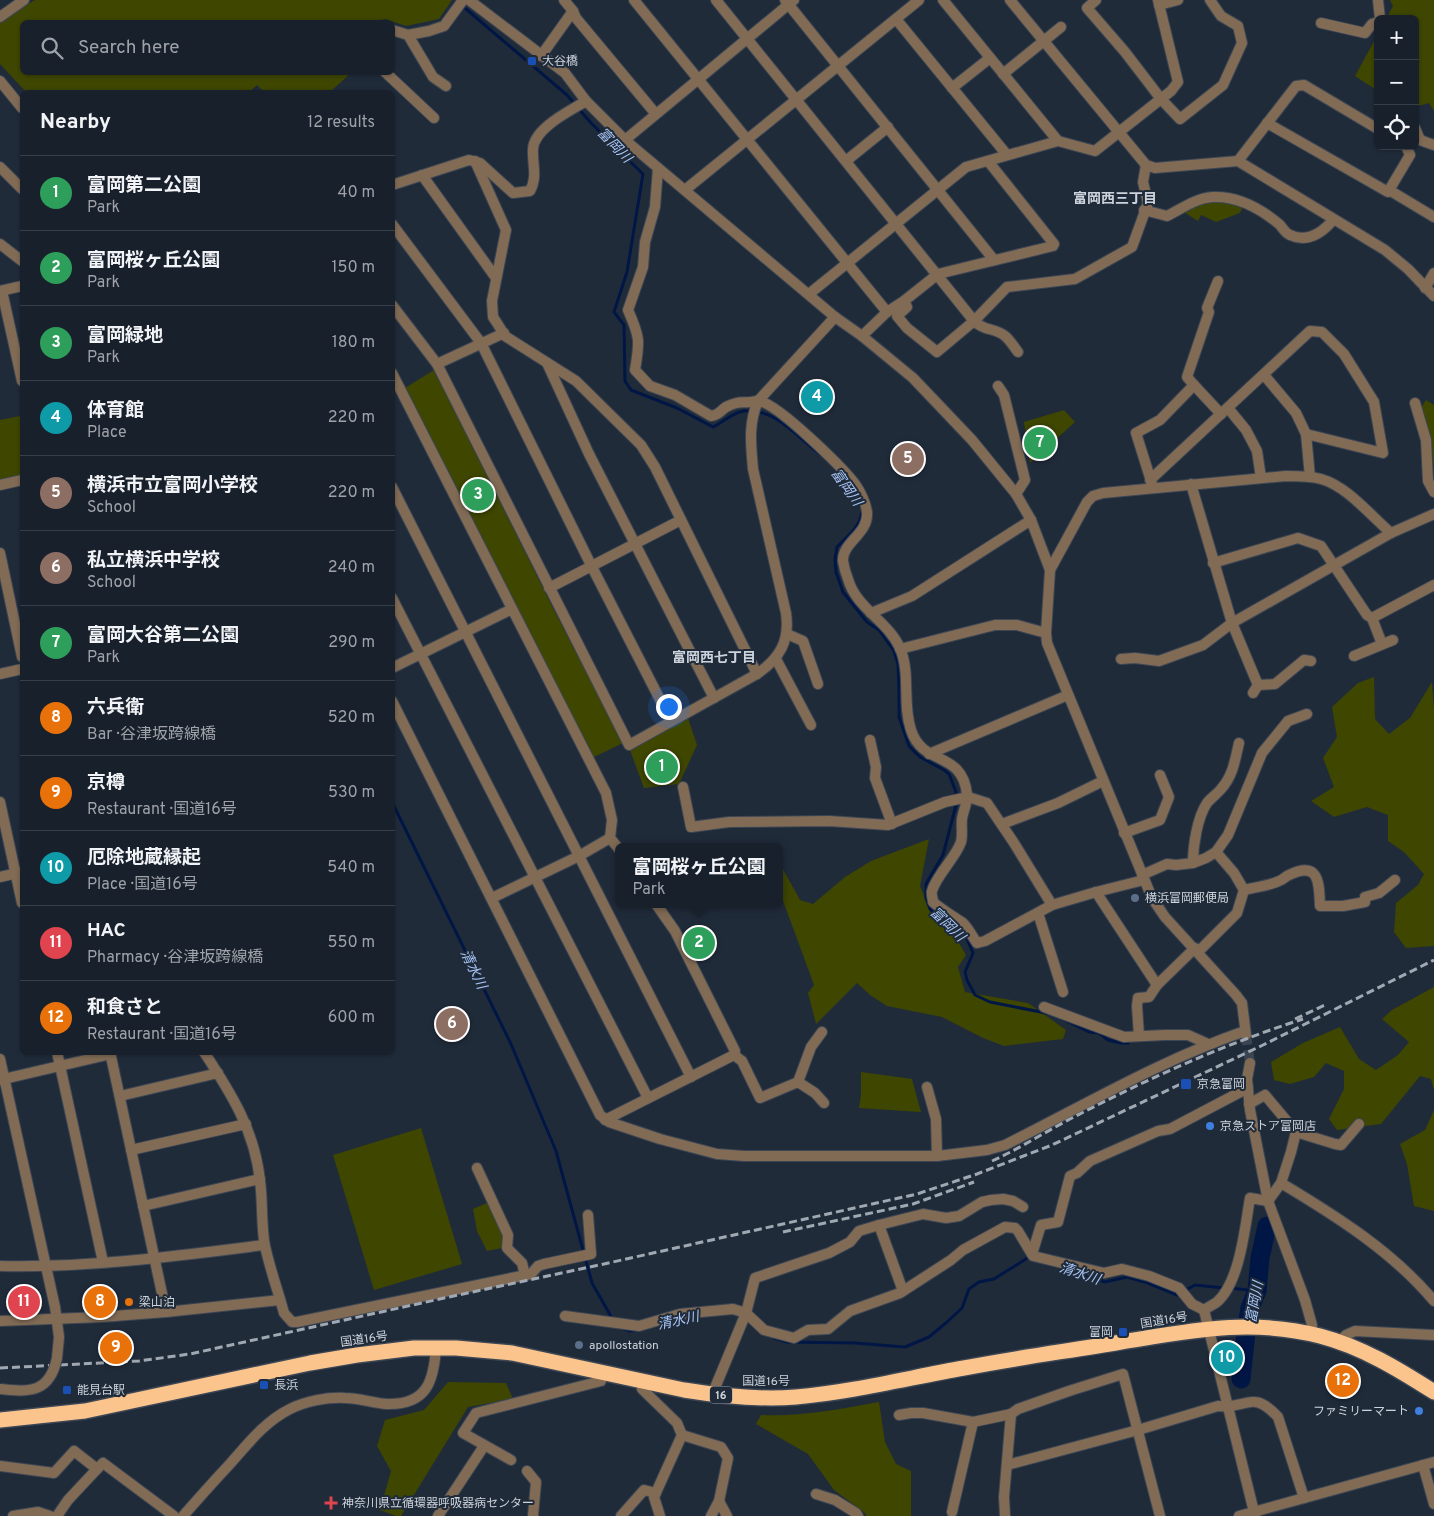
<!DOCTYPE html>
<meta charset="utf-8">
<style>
body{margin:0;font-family:Overpass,"Noto Sans JP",sans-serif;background:#212834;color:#f1f3f6}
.controls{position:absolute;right:15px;top:15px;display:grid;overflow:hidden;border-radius:8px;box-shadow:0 1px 4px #0004}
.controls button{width:45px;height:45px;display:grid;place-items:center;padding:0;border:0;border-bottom:1px solid #363e48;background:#18202c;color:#f1f3f6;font:25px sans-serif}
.you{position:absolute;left:668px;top:706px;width:18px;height:18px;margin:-12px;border:4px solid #fff;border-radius:50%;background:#1a73e8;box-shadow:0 0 0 8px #1a73e833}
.badge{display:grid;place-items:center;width:32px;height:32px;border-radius:50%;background:#56c9e1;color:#fff;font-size:16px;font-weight:700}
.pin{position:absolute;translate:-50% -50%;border:2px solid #fff;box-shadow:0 1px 5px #0006}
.popup{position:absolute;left:615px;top:843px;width:168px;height:65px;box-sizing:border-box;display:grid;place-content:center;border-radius:8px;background:#18202c;filter:drop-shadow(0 1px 4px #0005);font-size:16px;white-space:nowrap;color:#9fa3a9}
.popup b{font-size:19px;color:#f1f3f6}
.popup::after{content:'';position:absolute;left:50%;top:100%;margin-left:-10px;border:10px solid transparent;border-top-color:#18202c}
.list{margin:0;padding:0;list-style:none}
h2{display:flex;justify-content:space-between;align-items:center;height:65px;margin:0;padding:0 20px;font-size:21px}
h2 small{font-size:16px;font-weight:400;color:#9fa3a9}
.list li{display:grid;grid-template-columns:32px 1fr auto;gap:15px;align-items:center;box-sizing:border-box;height:75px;padding:0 20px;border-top:1px solid #363e48}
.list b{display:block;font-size:19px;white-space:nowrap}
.list p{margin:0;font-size:16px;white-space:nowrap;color:#9fa3a9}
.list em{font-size:16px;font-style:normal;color:#9fa3a9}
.icon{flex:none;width:28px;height:28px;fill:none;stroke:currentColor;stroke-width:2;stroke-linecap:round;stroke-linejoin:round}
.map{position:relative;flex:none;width:1434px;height:1516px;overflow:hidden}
.search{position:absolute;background:#18202c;box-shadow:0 1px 4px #0004;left:20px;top:20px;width:375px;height:55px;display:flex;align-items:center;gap:12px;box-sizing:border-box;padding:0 18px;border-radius:8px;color:#9fa3a9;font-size:19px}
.panel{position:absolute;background:#18202c;box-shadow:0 1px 4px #0004;left:20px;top:90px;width:375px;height:965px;border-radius:8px}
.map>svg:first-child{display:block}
.green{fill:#3e4600}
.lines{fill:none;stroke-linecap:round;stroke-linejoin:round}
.stream{stroke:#001645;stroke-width:3}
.river{stroke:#001645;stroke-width:19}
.minor-tunnel{stroke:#3a4452;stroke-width:10;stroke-dasharray:10 5;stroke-linecap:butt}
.minor-casing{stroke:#3c4654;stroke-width:12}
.highway-casing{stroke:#3c4654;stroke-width:18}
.minor{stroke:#816b55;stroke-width:10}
.highway{stroke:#fbc48c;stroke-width:15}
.rail{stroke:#a0a8b2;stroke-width:3;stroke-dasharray:8 4;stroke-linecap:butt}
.minor-bridge-casing{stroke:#3c4654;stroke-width:12;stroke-linecap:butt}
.minor-bridge{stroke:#816b55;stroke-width:10}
.transit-dot{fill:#1a4fb4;stroke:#202b3a;stroke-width:2}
.service-dot{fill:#5c6f8a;stroke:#202b3a;stroke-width:2}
.shop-dot{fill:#3f7fe0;stroke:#202b3a;stroke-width:2}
.food-dot{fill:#e8710a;stroke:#202b3a;stroke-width:2}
.health-dot{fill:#e0444e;stroke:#202b3a;stroke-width:2}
.labels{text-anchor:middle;stroke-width:4;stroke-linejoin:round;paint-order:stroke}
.shield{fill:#202b3a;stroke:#98a1ab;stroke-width:1}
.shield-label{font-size:11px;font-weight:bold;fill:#ccd3dc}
.poi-label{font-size:12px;fill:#ccd3dc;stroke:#202b3a;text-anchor:start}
.street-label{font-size:12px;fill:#ccd3dc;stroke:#202b3a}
.water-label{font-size:14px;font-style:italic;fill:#a8c6f6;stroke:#202b3a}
.neighbourhood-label{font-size:14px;font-weight:bold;fill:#ccd3dc;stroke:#202b3a}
</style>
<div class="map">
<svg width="1434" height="1516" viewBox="0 0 1434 1516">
<rect width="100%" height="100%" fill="#202b3a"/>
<g class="green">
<path d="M35,0H452L439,19L406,26L385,19L372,22H22V72L351,73L330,92H264L257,85L249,92H26L0,64V20Z"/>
<path d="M1390,0H1434V111L1429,103L1415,107V19H1386L1393,6Z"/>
<path d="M1378,34V91L1355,76Z"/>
<path d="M1221,202L1243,206L1240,213L1216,222L1201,215L1198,221L1182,211L1199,203Z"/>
<path d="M434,370L554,610L623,743L592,758L405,388Z"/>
<path d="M1426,400L1434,405V469L1431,442L1421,408Z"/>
<path d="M1064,410L1075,422L1030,463L1024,422Z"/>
<path d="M20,416L22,421V475L0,480V420Z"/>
<path d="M1374,677L1375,719L1389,734L1410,718L1432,682L1434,710V946L1406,948L1394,932L1396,903L1418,885L1424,874L1404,852L1388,841V815L1367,807L1334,817L1311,801L1334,787L1323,758L1337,737L1332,707L1358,683Z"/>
<path d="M688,718L697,745L679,784L644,788L630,750Z"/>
<path d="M929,839L920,886L933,919L956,938L966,955L958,967L965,992L1028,1003L1066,1030L1063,1039L1004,1046L983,1038L942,1017L887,1006L870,995L857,983L816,1024L808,993L814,985L782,898H779V862L800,900L813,904L845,877L871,861Z"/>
<path d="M702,925L714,950L696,960L684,935Z"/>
<path d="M1434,987V1090L1431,1079L1420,1076L1381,1124L1337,1130L1329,1119L1344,1089V1071L1326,1063L1314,1077L1290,1084L1274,1080L1271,1062L1303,1043L1340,1027L1359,1059L1376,1070L1398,1055L1409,1042L1382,1019L1392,1010Z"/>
<path d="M861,1072L912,1079L921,1112L859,1108L861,1095Z"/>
<path d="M1434,1110V1211L1414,1206L1407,1164L1400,1144L1425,1130Z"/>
<path d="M421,1128L462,1264L374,1290L333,1155Z"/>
<path d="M489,1202L503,1234L502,1248L487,1251L477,1231L473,1209Z"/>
<path d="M448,1382L506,1383L513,1399L468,1407L401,1516H396L380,1510L391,1471L377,1446L385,1420L424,1410Z"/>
<path d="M879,1402L885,1442L896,1464L911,1471V1516H866L865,1513L834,1490L808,1454L756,1424L761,1415C800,1417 840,1409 879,1402Z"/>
</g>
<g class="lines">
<g class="stream">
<path d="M466,9L567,95L591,123L643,174L627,272L614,312L624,325L625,381L631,390L677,408L713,427C722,423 733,412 744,411C776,408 797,437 820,454"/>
<path d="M834,467L863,510L859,522L853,531L837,547L835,560L836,572L843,592L850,601L867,622L879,630L894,651L898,664L899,691V717L909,746L920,757L944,770L949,774L956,792V805L943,855L926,884V898L930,909L961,932L967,939L973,953L965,972L967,980L975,995L990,1002L1046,1013"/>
<path d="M392,802L511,1044L556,1151L592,1283L613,1320"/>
<path d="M1061,1018L1089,1032L1099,1033L1108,1040L1121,1043H1128"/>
<path d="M1061,1268L1105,1282L1127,1277L1148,1283L1177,1295L1195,1285L1224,1288"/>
<path d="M1230,1288L1257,1291"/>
<path d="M621,1328L630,1331L636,1330"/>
<path d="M774,1338L787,1342L855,1343L905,1347L929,1337L947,1322L962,1308L969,1289L979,1282L994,1279L1029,1257H1032"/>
</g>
<path class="river" d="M1241,1379L1246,1332L1250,1308L1257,1291L1260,1258L1267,1226"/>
<path class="minor-tunnel" d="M1246,1035L1250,1063"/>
<defs>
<g id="minor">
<path d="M469,0L565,73L586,101L625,140L835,317L862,336L913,378L972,440L1016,494L1031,520L1050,570"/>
<path d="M564,0L573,11L576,18L655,113"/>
<path d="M634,0L887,312"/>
<path d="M716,0L974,321C985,332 994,327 1005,336C1010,340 1014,347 1018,352"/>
<path d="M785,0L994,260"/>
<path d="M943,0L1058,141"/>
<path d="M1010,0L1146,165L1155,168L1238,161L1385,250L1408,269L1434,296"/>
<path d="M1096,0L1087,8L1125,52L1161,99L1180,119L1223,85L1242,43L1238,26L1221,16L1210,0"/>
<path d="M1378,0L1380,19"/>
<path d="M1159,5L1178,0"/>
<path d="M0,17L24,0"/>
<path d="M896,19L1007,155"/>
<path d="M1321,23L1365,33L1372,24L1378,22"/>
<path d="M392,30L408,35L429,31L444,26L463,0"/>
<path d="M408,35L433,77L446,86"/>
<path d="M541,56L573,11"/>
<path d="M385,72L434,118"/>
<path d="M1003,74L1061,27"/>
<path d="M0,81L22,108"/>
<path d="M952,88L990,58"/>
<path d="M1267,123L1388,192L1410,155L1406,146"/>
<path d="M1415,128L1420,140L1434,145"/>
<path d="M625,140L794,0"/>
<path d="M475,161L506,230L492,301L493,317L497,323L505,336L576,381L641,445L655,467L757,674"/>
<path d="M846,161L888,127"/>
<path d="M1238,161L1296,86L1304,85L1378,129"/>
<path d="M0,167L22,189"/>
<path d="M658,168L655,207L645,242L643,267L628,310C640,337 640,341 635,370L650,386L675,395L711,416C719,415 720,411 726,407C737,401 741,403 751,402C755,402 756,400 759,401C778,404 842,467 855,484C860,491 866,503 867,512C869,534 842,542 843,561C844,567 846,574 848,579C856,608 888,621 900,648C911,674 902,703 911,730C923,767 962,750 967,794C968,802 963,811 962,819C961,826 963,835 961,842C956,857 936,876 932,891C931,894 933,899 933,902C942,910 953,916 963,923C969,929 972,936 977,943L985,941L1052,905L1096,892L1144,880"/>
<path d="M422,175L496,278"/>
<path d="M392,185L469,160L480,163L513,193L530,191C538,176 532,164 533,149C534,128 570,111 586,101"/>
<path d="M685,190L919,0"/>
<path d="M1389,190L1434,217"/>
<path d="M1144,210L1167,216C1181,209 1196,198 1213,197C1237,196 1261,209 1279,224C1283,228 1285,233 1290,235C1307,243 1322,233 1333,220"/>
<path d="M392,224L481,343L592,567L671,721"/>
<path d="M0,244L22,261"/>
<path d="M1425,288L1434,273"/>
<path d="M0,291L22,286"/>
<path d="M2,291L22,381"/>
<path d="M809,294L966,167L1058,141L1095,151L1171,91L1178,82L1158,0"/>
<path d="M904,301L907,307L897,316L907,328L937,352L974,321L1007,287L1075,279L1132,247L1148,203L1143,182L1146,165"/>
<path d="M392,305L437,364L629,745L757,674C780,658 790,641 786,613L753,469C751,445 748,424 758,401L835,317"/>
<path d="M862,336L887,312L904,301L938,274L1053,246L1054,244L988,161"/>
<path d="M547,363L589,454L714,698"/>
<path d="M437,364L504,333"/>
<path d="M392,373L606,793L612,820L610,838L619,849"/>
<path d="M1264,375L1296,413L1306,434L1310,477"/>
<path d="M1194,385L1187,377L1209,312L1207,308L1218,281"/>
<path d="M998,386L1004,395L1025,480L1016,494"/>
<path d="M1415,403L1426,440L1428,481L1434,492"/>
<path d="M1228,408L1246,430L1257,451L1261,478"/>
<path d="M1150,480L1310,331L1322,332L1344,354L1374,402L1383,453L1306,434"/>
<path d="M1152,484L1136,433L1160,420L1194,385L1221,414"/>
<path d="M1191,484L1232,623L1258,685L1253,693"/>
<path d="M0,485L22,480"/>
<path d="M392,487L691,1077"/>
<path d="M0,553L22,657"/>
<path d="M1213,563L1298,538L1321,546L1367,615L1372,618L1434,585"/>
<path d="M549,588L681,520"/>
<path d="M392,598L648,1098"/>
<path d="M871,613L912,596L1031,520"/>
<path d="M1372,618L1382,644"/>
<path d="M787,634L803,641L818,684"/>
<path d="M900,649L995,625H1017L1046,633"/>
<path d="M1354,656L1393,640"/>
<path d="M776,659L811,725"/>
<path d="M1121,659L1135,658L1159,661L1203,645L1232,623L1391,533"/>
<path d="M392,668L512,609"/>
<path d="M0,674L22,669"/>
<path d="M1258,685L1275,684L1304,660L1311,661"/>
<path d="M392,701L600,1115L609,1122L660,1139L717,1154L744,1156H937L987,1150L1005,1145C1085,1105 1161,1060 1245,1031"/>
<path d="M870,740L876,767L875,778L892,824"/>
<path d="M929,754L1068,695"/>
<path d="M683,787L691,827L729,822L829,821L888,825L945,802L968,797L987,803L1014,843L1052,905"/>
<path d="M0,802L22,903"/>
<path d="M1002,824L1058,803L1103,781"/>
<path d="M1124,833L1160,820L1169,797L1160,775"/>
<path d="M1193,863C1193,846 1197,818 1207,803C1211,798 1217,794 1221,789C1233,776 1235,760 1239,743"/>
<path d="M1142,875L1167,864L1176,865L1193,863L1206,858L1216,852L1228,835L1262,753L1288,721L1307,714"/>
<path d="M0,877L22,872"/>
<path d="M1244,890C1255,887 1269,886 1279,881C1283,880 1286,876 1289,875C1320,860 1319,884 1320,906H1343L1365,902V897L1379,893L1395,880"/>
<path d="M1096,892L1157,985L1149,997L1138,998L1137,1006L1139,1036"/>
<path d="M492,898L579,856L610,838"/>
<path d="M1038,913L1063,992"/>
<path d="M1198,952L1237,913L1244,890L1234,873L1216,852"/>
<path d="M1157,985L1195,948"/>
<path d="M1044,1007L1124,1037L1165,1035H1188L1208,1044"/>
<path d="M1246,1035L1242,1003L1236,995L1165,917L1152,898L1047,643L1046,633L1050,570L1087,502L1093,496L1103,493L1286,476C1298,476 1310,476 1321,479C1347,486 1371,516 1391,533L1434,514"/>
<path d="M57,1052L103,1262"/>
<path d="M110,1052L166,1312"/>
<path d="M204,1052C231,1093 255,1131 260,1181C263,1202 261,1227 265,1246C270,1269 278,1291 284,1313L292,1322H297L531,1274L538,1266L544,1264L591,1254L588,1215"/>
<path d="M734,1055L742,1061L760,1098L798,1082L811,1047L822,1032"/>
<path d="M0,1059L55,1307L59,1337L57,1358"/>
<path d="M1250,1063L1247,1079L1250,1110L1268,1201L1305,1300L1312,1325L1311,1334"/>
<path d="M0,1080L111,1054"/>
<path d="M798,1082L815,1093L824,1103"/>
<path d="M927,1087L936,1119L937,1156"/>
<path d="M120,1096L218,1073"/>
<path d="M1249,1104L1265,1095L1296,1132L1335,1144L1341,1145L1359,1124"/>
<path d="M605,1120L734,1055L735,1051L675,931L656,904"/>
<path d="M131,1150L246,1124"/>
<path d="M477,1168L508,1235L507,1248L522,1263L525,1275"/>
<path d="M1281,1183C1336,1216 1392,1251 1434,1301"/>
<path d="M143,1206L260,1179"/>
<path d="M879,1225L903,1291"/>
<path d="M1032,1254L1041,1225L1058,1222L1070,1176L1077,1173L1090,1161L1158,1131L1170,1129L1248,1088"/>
<path d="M0,1266C88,1268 177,1256 264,1245"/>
<path d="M565,1316L639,1326L680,1314L733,1309L746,1313L764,1330L794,1338L808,1330L828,1329L850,1311L900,1293L951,1260L963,1250L1005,1227L1015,1228L1018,1231L1033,1256L1104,1273L1122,1269L1149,1276L1179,1288L1192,1304L1204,1310"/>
<path d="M0,1321L102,1317L166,1312L280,1300"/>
<path d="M1339,1342L1346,1335L1355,1331L1434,1335"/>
<path d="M642,1381V1389L677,1423L682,1435L654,1497L660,1516"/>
<path d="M712,1395L746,1313L755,1278L829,1253L850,1242L859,1231L879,1225L923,1214L946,1218L959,1216L982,1202L991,1200L1003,1199L1013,1201L1023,1207"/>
<path d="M899,1415L911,1413H923L973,1422L1011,1414"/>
<path d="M682,1435L721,1447L728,1458L719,1501"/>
<path d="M511,1460L463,1433L476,1413L601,1381L604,1372"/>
<path d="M1007,1465L1138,1430L1218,1406C1247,1410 1251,1388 1278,1417L1304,1498"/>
<path d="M1423,1465L1434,1504"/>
<path d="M0,1466L54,1473L74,1451L97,1469L68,1500L57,1516"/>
<path d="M97,1469L103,1463L174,1516"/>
<path d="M527,1471L536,1482L533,1516"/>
<path d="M816,1494L835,1500L856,1513L858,1516"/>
<path d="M952,1512L973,1422"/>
<path d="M13,1516L38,1512L50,1516"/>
<path d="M183,1516C198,1499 213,1482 229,1465C247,1445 264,1422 290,1409C306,1401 327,1397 345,1398C359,1398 373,1403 387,1404C427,1405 434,1381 436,1347"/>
<path d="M438,1516L484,1446"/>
<path d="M621,1516L644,1490L656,1493"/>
<path d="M711,1516L719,1501L727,1516"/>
<path d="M1005,1516L1004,1497L1011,1414L1018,1409L1069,1391L1123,1374L1160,1516"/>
<path d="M1239,1516L1434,1462"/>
<path d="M1255,1516L1204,1310C1208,1307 1213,1305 1217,1302C1240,1282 1245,1227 1250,1198L1268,1201L1281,1183L1291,1152L1296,1132"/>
</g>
<path id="highway" d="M0,1420L85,1411L310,1363L357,1355L414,1348H456L512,1353L684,1390C721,1396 759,1400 796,1397C852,1392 908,1378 964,1368C1016,1358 1068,1351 1121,1342C1190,1331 1250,1318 1320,1336C1362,1347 1398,1369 1434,1392"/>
</defs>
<use href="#minor" class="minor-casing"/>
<use href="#highway" class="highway-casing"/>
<use href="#minor" class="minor"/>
<use href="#highway" class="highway"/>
<g class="rail">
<path d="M1295,1019L1325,1005"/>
<path d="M992,1161C1021,1148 1048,1130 1076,1116C1149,1078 1225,1044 1303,1019"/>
<path d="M783,1232L913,1204L974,1182"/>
<path d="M0,1368L139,1361L190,1354L449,1297L604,1264L917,1194L977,1174L1052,1145L1263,1045L1434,960"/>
</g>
<defs>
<path id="minor-bridge" d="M0,1389C30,1393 50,1392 57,1358"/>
</defs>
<use href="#minor-bridge" class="minor-bridge-casing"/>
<use href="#minor-bridge" class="minor-bridge"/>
</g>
<g class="transit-dot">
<rect x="527" y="56" width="10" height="10" rx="2.5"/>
<rect x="1180" y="1078" width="12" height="12" rx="2.5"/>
<rect x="1118" y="1327" width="10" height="10" rx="2.5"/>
<rect x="259" y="1380" width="10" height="10" rx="2.5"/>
<rect x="62" y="1385" width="10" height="10" rx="2.5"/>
</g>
<g class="service-dot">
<circle cx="1135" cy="898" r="5"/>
<circle cx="579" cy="1345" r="5"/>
</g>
<g class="shop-dot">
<circle cx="1210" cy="1126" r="5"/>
<circle cx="1419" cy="1411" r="5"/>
</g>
<circle class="food-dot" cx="129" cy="1302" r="5"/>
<path class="health-dot" d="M328.5 1495.5h5v5h5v5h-5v5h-5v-5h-5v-5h5z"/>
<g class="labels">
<rect class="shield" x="710" y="1386.5" width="22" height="17" rx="4"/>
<g class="shield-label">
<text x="721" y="1399">16</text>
</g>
<g class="poi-label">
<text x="542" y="65">大谷橋</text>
<text x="1145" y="902">横浜富岡郵便局</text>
<text x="1197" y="1088">京急富岡</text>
<text x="1220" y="1130">京急ストア富岡店</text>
<text x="139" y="1306">梁山泊</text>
<text x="1113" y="1336" text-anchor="end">富岡</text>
<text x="589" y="1349">apollostation</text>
<text x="274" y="1389">長浜</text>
<text x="77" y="1394">能見台駅</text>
<text x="1409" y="1415" text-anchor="end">ファミリーマート</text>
<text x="342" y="1507">神奈川県立循環器呼吸器病センター</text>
</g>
<g class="street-label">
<text transform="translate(1164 1320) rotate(-9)" y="4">国道16号</text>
<text transform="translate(364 1339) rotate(-8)" y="4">国道16号</text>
<text x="766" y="1385">国道16号</text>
</g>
<g class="water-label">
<text transform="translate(615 145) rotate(46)" y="5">富岡川</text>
<text transform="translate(847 487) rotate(55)" y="5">富岡川</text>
<text transform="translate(948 924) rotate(44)" y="5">富岡川</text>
<text transform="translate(474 969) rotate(64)" y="5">清水川</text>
<text transform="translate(1080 1273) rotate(18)" y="5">清水川</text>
<text transform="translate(1254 1302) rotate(-80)" y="5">富岡川</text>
<text transform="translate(678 1320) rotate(-12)" y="5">清水川</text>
</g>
<g class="neighbourhood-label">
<text x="1115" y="203">富岡西三丁目</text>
<text x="714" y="662">富岡西七丁目</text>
</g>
</g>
</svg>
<div class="controls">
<button>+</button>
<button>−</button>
<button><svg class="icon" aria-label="locate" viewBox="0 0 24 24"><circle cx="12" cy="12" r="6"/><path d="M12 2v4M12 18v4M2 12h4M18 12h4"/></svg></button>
</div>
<div class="you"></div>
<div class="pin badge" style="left:662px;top:767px;background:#2e9e5b">1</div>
<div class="pin badge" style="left:699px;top:943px;background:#2e9e5b">2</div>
<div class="popup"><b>富岡桜ヶ丘公園</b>Park</div>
<div class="pin badge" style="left:478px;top:495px;background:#2e9e5b">3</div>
<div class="pin badge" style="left:817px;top:397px;background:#0f9aa8">4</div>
<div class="pin badge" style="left:908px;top:459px;background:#8d6e63">5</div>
<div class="pin badge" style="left:452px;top:1024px;background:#8d6e63">6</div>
<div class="pin badge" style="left:1040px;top:443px;background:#2e9e5b">7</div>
<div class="pin badge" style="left:100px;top:1302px;background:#e8710a">8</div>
<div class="pin badge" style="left:116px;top:1348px;background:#e8710a">9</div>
<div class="pin badge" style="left:1227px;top:1358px;background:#0f9aa8">10</div>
<div class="pin badge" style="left:24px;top:1302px;background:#e0444e">11</div>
<div class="pin badge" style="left:1343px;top:1381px;background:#e8710a">12</div>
<div class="search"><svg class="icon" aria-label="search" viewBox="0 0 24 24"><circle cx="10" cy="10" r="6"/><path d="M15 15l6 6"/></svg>Search here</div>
<section class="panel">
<h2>Nearby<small>12 results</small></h2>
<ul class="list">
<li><span class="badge" style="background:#2e9e5b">1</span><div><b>富岡第二公園</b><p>Park</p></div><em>40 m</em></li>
<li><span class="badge" style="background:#2e9e5b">2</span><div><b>富岡桜ヶ丘公園</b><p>Park</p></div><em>150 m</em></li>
<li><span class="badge" style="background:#2e9e5b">3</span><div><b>富岡緑地</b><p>Park</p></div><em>180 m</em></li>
<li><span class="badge" style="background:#0f9aa8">4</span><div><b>体育館</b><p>Place</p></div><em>220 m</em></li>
<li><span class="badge" style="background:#8d6e63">5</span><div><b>横浜市立富岡小学校</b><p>School</p></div><em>220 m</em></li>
<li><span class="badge" style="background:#8d6e63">6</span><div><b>私立横浜中学校</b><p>School</p></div><em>240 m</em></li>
<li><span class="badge" style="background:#2e9e5b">7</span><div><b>富岡大谷第二公園</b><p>Park</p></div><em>290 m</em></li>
<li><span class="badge" style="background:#e8710a">8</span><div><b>六兵衛</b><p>Bar · 谷津坂跨線橋</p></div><em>520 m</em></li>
<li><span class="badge" style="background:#e8710a">9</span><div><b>京樽</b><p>Restaurant · 国道16号</p></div><em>530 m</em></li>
<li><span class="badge" style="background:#0f9aa8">10</span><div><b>厄除地蔵縁起</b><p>Place · 国道16号</p></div><em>540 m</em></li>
<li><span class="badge" style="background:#e0444e">11</span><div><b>HAC</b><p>Pharmacy · 谷津坂跨線橋</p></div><em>550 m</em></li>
<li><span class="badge" style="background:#e8710a">12</span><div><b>和食さと</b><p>Restaurant · 国道16号</p></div><em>600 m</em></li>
</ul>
</section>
</div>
